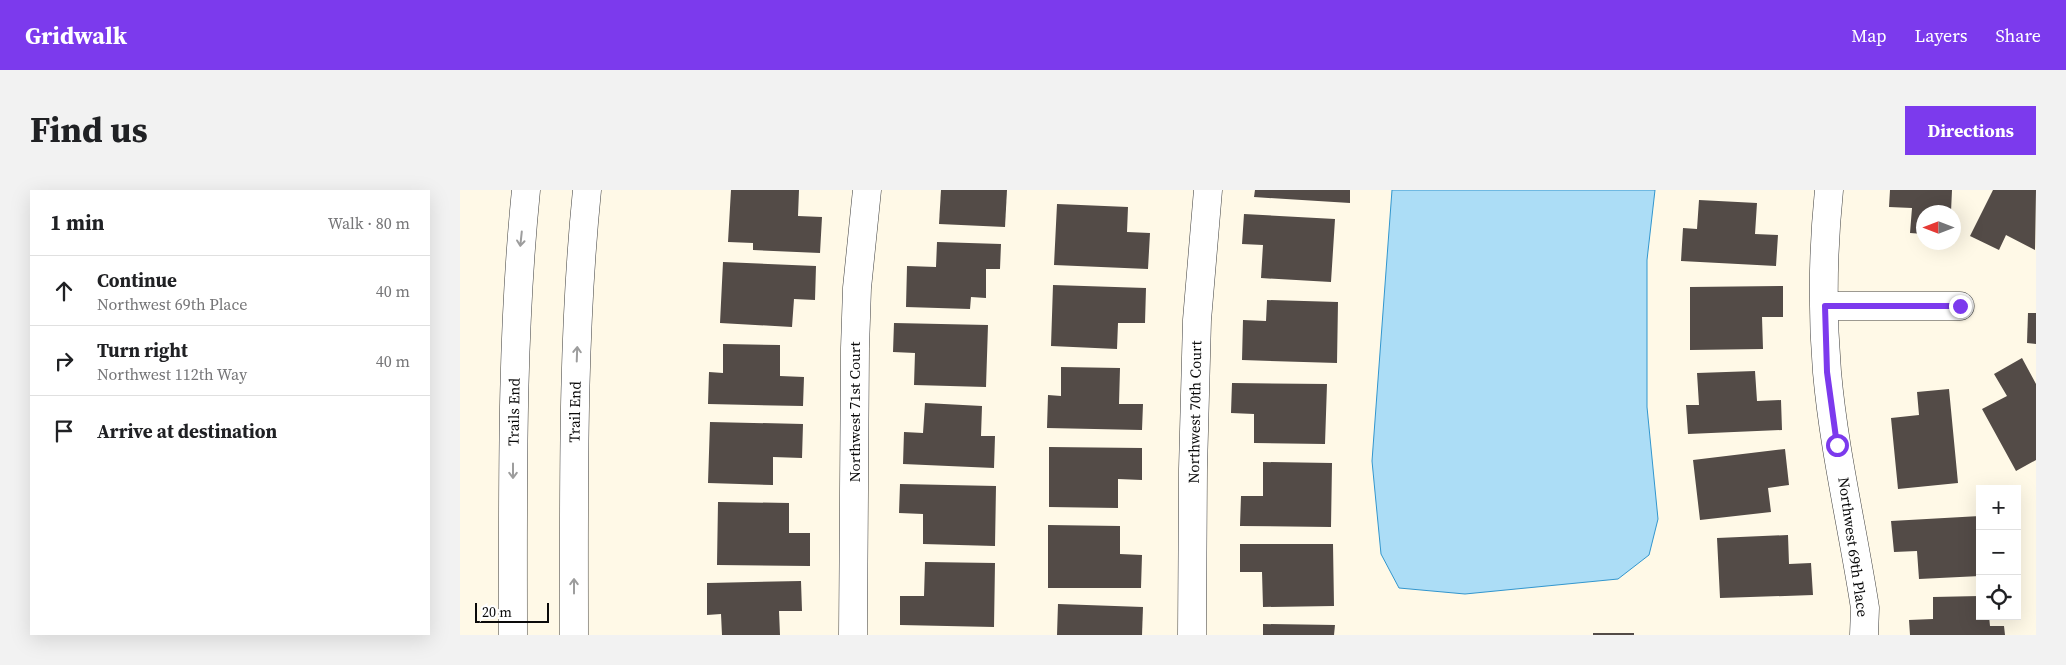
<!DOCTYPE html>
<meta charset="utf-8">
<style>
body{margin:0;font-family:"Source Serif 4",serif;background:#f2f2f2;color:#202124}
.controls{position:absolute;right:15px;bottom:15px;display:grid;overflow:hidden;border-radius:0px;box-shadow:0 5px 20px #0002}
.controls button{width:45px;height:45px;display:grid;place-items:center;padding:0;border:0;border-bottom:1px solid #e0e0e0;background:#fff;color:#202124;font:25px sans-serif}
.compass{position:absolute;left:1456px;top:15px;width:45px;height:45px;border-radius:50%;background:#fff;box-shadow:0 5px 20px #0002;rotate:270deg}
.scale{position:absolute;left:15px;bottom:12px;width:74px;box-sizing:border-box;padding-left:5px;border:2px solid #0a0a0a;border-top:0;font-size:14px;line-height:18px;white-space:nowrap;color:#0a0a0a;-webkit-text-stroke:4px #fff;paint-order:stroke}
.stop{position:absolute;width:15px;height:15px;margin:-11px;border:4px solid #7c3aed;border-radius:50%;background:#fff}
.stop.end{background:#7c3aed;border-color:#fff;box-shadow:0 1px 5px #0008}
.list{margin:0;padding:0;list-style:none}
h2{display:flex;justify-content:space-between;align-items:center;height:65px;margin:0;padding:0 20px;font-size:21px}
h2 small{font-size:16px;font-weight:400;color:#757577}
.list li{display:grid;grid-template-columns:32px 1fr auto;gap:15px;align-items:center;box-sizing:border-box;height:70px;padding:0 20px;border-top:1px solid #e0e0e0}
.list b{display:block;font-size:19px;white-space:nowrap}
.list p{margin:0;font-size:16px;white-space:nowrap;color:#757577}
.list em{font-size:16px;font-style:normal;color:#757577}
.icon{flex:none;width:28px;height:28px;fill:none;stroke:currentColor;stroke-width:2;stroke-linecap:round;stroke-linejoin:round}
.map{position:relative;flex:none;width:1576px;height:445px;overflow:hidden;border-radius:0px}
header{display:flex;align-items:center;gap:30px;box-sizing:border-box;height:70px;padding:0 25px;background:#7c3aed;color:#fff}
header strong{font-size:24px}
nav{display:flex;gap:28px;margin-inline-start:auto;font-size:18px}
.intro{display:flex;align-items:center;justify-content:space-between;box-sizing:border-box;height:120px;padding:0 30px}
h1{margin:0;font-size:35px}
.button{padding:12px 22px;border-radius:0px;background:#7c3aed;color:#fff;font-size:18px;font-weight:700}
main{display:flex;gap:30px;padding:0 30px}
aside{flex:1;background:#fff;border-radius:0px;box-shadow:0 5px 20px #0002}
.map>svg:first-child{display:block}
.water{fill:#acddf6;stroke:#3296ce}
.building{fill:#534b47}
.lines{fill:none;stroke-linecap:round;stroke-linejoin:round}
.minor-casing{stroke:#3d3d3d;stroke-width:29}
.minor{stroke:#fff;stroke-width:28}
.oneway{stroke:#9d9d9d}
.route{stroke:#7c3aed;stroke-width:6}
.labels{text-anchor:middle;stroke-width:5;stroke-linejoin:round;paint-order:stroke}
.street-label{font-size:15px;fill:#0a0a0a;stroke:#fff}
</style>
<header>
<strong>Gridwalk</strong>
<nav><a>Map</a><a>Layers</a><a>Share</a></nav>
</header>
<div class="intro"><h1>Find us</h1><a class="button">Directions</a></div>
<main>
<aside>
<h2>1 min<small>Walk · 80 m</small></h2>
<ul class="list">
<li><svg class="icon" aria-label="ahead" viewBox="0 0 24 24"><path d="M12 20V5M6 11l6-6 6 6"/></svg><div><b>Continue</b><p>Northwest 69th Place</p></div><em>40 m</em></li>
<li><svg class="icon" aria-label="right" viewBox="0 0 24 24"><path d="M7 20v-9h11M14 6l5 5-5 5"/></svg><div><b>Turn right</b><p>Northwest 112th Way</p></div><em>40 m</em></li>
<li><svg class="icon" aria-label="arrive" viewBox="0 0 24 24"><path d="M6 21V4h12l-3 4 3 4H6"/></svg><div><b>Arrive at destination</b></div></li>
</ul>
</aside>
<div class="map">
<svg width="1576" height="445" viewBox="0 0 1576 445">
<rect width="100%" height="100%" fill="#fff9e7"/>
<path class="water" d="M932,0H1195L1187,70V217L1198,329L1189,365L1158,389L1005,404L939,398L921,364L912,271Z"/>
<g class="building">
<path d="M271,0H339L338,26L362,27L360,63L293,60V53L268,52Z"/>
<path d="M481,0H547L545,37L479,34Z"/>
<path d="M795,0H890V13L794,7Z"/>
<path d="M1430,0H1492L1491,22H1464V44L1450,43L1452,18L1429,17Z"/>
<path d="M1533,0H1576L1575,60L1546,45L1539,60L1510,46Z"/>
<path d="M1239,10L1297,13L1295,44L1318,45L1316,76L1221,71L1223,38L1237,39Z"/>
<path d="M597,14L668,17L667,42L690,43L688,79L594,75Z"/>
<path d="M784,24L875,29L871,92L801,88L803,55L782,54Z"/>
<path d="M477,52L541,54L540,79H526V108L511,107L510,119L446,117L447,76L476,77Z"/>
<path d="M263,72L356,76L355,110L334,109L332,137L260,133Z"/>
<path d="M593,95L686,98L685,133H658L657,159L591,156Z"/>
<path d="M1323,96V127H1302L1303,159L1230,160V97Z"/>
<path d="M807,110L878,112L877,173L782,170L783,130L806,131Z"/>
<path d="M1568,123H1576V154L1567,153Z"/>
<path d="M434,133L528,135L526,197L454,195L455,163L433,162Z"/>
<path d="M263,154L320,155V186L344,187L343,216L248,214L249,182L263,183Z"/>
<path d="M1562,168L1576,194V270L1556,281L1522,219L1547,206L1534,184Z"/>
<path d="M601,177L660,178L659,214H683L682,240L587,238L588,205L601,206Z"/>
<path d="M1295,181L1297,211L1321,210L1322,240L1228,244L1226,215H1239L1237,183Z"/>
<path d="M772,193L867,194L865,254L794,253V224L771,223Z"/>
<path d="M1489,199L1498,293L1438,299L1431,228L1459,225L1457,202Z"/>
<path d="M465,213L522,216L521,246H535L534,278L443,274L444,242L463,243Z"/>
<path d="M250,232L343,234L342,268L313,267V295L248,293Z"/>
<path d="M589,257L682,258V290L658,289V318L589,317Z"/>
<path d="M1325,259L1329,295L1308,298L1311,322L1240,330L1233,270Z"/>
<path d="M803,272L872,273L871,337L780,336L781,306H803Z"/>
<path d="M440,294L536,296L535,356L463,354V324L439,323Z"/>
<path d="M258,312L329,313V343H350V376L257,375Z"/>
<path d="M1520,326V386L1459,389L1457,361L1434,362L1431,331Z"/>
<path d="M588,335L660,336V364L682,365L681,398H588Z"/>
<path d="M1328,345L1329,374L1351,373L1353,405L1260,408L1257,348Z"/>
<path d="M780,354H873L874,416L803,417L802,382H780Z"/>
<path d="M465,372L535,373L534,437L440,435V406H464Z"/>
<path d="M341,391L342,421H319L320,445H262L261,424L247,425V393Z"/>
<path d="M1520,406V426H1529L1530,436H1544L1545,445H1450L1449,430L1473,429V407Z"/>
<path d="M598,414L683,417L682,445H597Z"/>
<path d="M803,434L875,435L874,445H803Z"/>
<rect x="1133" y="443" width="41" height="2"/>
</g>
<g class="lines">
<defs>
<g id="minor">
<path d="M1369,0C1363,59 1362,122 1367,182C1374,261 1393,340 1405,418L1404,445"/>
<path d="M1365,116H1500"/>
<path d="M53,445C53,297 51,148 66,0"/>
<path d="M114,445C114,297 112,148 127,0"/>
<path d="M393,445L395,158L397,98L407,0"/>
<path d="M732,445L733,279L737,130L748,0"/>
</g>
</defs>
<use href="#minor" class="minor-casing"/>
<use href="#minor" class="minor"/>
</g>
<defs><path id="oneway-shaft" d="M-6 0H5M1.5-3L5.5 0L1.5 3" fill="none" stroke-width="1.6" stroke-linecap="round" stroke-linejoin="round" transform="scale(1.25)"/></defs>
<g class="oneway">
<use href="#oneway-shaft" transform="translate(61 49) rotate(96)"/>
<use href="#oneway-shaft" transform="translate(117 164) rotate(-88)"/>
<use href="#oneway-shaft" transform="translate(53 281) rotate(90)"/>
<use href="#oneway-shaft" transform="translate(114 396) rotate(-90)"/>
</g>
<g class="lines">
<path class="route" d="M1377,255L1367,182L1365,116H1500"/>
</g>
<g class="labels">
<g class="street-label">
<text transform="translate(54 222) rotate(-89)" y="5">Trails End</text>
<text transform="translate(115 222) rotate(-89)" y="5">Trail End</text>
<text transform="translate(395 222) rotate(-90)" y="5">Northwest 71st Court</text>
<text transform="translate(735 222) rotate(-89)" y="5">Northwest 70th Court</text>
<text transform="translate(1393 357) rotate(82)" y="5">Northwest 69th Place</text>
</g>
</g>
</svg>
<div class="controls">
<button>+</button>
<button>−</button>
<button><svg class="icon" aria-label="locate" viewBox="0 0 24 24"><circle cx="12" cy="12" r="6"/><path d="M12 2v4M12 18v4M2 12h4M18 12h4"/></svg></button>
</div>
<svg class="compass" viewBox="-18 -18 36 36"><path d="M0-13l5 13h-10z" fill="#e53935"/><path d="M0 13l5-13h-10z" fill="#757577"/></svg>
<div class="scale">20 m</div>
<div class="stop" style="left:1377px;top:255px"></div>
<div class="stop end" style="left:1500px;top:116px"></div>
</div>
</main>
